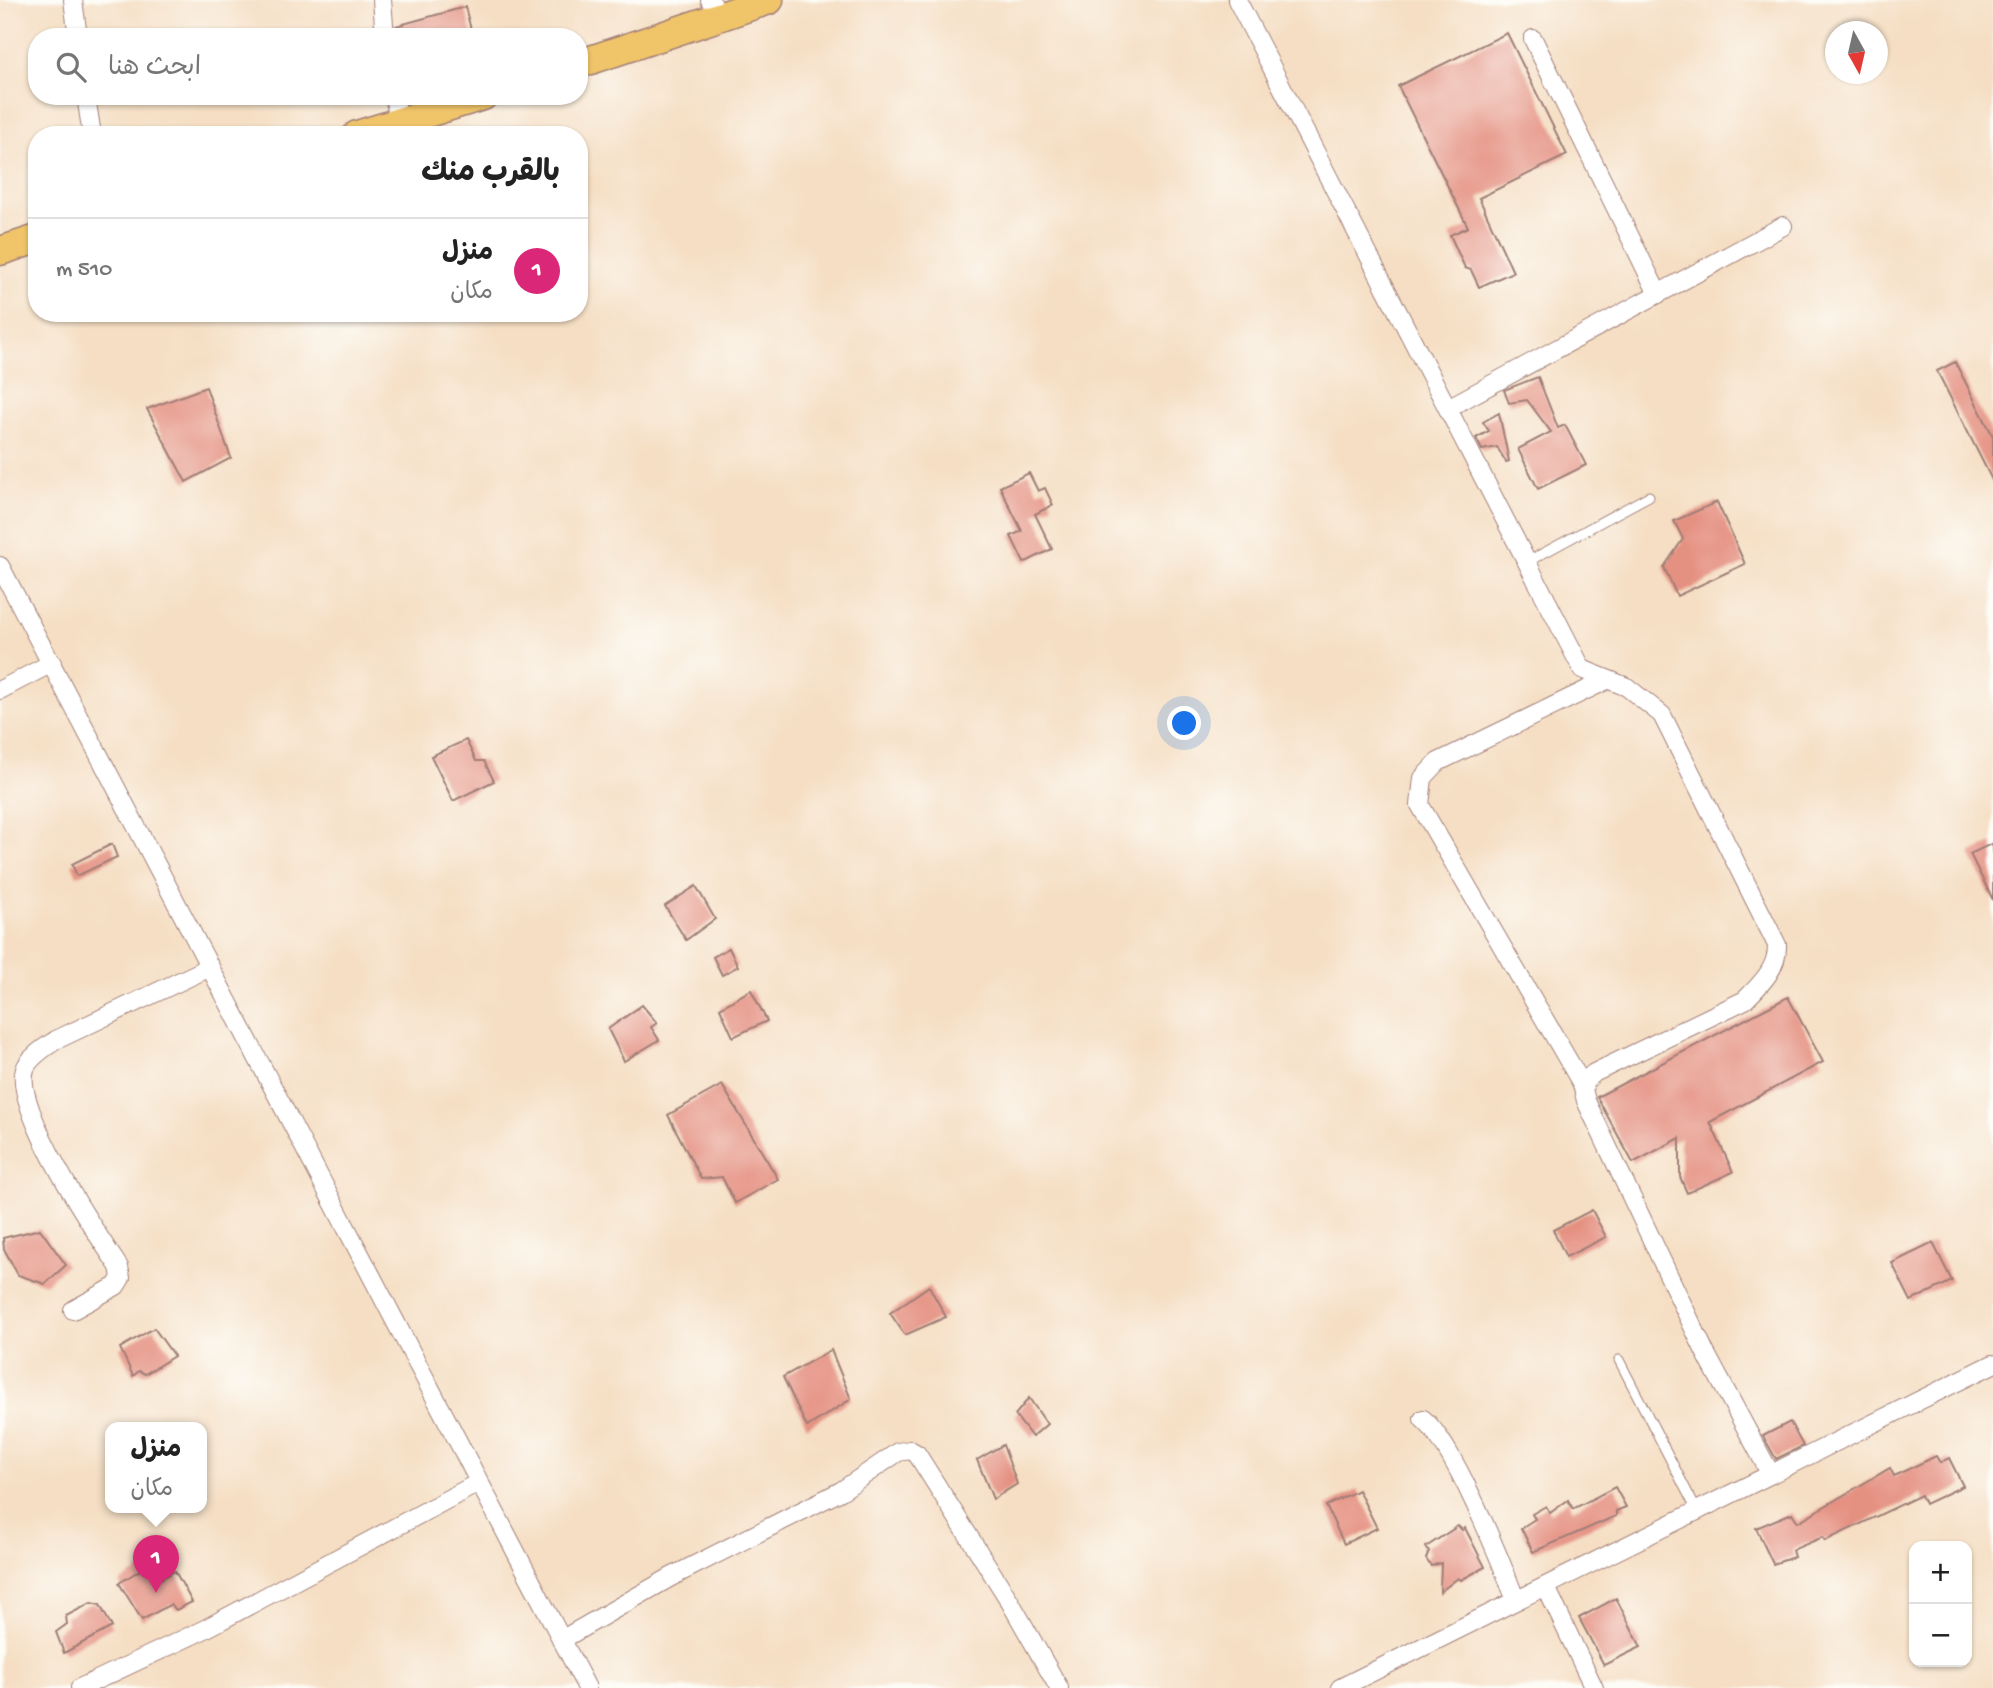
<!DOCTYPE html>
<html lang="ar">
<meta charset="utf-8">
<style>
body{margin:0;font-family:"Gochi Hand","Playpen Sans Arabic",sans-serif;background:#f6f6f6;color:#222;direction:rtl}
.controls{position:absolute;right:21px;bottom:21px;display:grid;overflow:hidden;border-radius:14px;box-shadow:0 2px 5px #0004}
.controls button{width:63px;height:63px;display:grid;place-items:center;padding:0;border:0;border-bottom:2px solid #e0e0e0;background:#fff;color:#222;font:35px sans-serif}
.compass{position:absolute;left:1825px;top:21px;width:63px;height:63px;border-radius:50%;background:#fff;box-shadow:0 2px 5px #0004;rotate:172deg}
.you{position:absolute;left:1185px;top:724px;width:24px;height:24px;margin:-18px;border:5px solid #fff;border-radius:50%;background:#1a73e8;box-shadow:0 0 0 10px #1a73e833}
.badge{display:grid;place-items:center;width:46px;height:46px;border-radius:50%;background:#db2777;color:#fff;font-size:23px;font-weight:700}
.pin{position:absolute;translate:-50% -58px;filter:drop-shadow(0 2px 4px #0008)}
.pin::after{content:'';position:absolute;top:37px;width:24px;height:21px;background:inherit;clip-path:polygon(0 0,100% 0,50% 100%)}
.popup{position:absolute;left:105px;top:1422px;width:102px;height:91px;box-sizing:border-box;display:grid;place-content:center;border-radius:14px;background:#fff;filter:drop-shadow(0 2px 5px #0005);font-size:23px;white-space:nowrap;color:#767676}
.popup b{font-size:26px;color:#222}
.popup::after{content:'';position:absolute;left:50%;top:100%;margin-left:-14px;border:14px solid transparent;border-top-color:#fff}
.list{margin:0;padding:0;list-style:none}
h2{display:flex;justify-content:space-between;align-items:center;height:91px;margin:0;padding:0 28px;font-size:30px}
h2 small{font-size:23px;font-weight:400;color:#767676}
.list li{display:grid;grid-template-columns:46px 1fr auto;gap:21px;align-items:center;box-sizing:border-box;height:105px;padding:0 28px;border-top:2px solid #e0e0e0}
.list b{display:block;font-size:26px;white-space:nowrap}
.list p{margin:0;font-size:23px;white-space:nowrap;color:#767676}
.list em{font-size:23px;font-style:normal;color:#767676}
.icon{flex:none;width:38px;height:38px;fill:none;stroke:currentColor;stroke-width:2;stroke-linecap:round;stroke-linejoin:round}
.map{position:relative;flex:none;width:1993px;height:1688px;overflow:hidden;direction:ltr}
.search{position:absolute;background:#fff;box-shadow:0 2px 5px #0004;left:28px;top:28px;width:560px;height:77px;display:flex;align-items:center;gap:18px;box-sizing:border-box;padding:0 24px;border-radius:28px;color:#767676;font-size:26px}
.panel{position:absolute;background:#fff;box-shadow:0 2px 5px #0004;left:28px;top:126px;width:560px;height:196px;border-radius:28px;direction:rtl}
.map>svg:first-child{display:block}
.building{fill:#e59182}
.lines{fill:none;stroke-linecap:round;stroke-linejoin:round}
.service-casing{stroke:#a07e77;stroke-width:11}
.minor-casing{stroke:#a07e77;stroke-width:20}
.primary-casing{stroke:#a07e77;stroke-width:31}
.service{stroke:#fff;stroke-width:9}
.minor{stroke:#fff;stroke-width:18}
.primary{stroke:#f0c469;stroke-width:28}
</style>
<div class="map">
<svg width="1993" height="1688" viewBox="0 0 1993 1688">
<rect width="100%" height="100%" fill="#fdfcf7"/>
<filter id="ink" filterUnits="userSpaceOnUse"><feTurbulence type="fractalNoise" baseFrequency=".0143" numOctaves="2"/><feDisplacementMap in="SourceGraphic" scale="14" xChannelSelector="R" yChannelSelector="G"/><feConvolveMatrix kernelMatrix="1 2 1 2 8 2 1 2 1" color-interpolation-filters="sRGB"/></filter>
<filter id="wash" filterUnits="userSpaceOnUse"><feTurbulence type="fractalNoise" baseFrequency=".00686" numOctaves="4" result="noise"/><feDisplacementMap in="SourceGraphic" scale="28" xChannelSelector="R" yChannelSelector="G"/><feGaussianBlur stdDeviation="1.57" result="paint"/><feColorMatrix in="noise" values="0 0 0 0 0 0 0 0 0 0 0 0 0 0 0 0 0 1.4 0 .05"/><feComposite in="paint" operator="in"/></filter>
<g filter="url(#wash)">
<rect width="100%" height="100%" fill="#f5dec3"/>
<g id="blocks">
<g class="building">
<path d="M465,7L473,37H396V26Z"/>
<path d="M1507,33L1567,155L1479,198L1513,272L1479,287L1471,270L1465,268L1450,235L1468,227L1398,86Z"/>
<path d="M1955,362L1993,436V482L1937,371Z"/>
<path d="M1538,377L1558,428L1565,425L1586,465L1538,489L1518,449L1551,432L1527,400L1509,403L1504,390Z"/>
<path d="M206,387L231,458L186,482L147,409Z"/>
<path d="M1499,413L1509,461L1506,462L1497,447L1482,450L1476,438L1489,431L1483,422Z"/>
<path d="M1029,473L1038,491L1045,488L1053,505L1035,514L1052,549L1024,563L1011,536L1022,531L1000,487Z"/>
<path d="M1717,502L1745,564L1677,596L1664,567L1683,539L1674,521Z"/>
<path d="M466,740L476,761H484L494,781L453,801L431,756Z"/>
<path d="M1993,843V900L1970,854Z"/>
<path d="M112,844L117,857L77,876L72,864Z"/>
<path d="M696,886L715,919L686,940L665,906Z"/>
<path d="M729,948L738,966L722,975L713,957Z"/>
<path d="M751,990L767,1021L733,1037L720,1008Z"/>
<path d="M1788,997L1823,1062L1710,1122L1733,1172L1687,1193L1680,1177V1138L1633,1163L1597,1097Z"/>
<path d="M642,1005L657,1023L651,1027L659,1040L624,1061L608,1029Z"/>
<path d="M722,1085L778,1179L735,1203L722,1177L701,1179L668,1115Z"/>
<path d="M1592,1210L1606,1237L1566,1257L1553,1230Z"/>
<path d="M40,1229L66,1265L45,1284L18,1275L4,1249L3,1238Z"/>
<path d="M1933,1243L1952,1281L1911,1301L1892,1263Z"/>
<path d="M929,1286L946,1317L905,1335L890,1313Z"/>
<path d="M154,1328L174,1356L145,1374L139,1371L133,1376L120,1348Z"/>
<path d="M831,1350L851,1399L807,1427L783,1377Z"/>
<path d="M1029,1398L1047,1424L1032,1437L1015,1415Z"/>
<path d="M1790,1422L1803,1446L1776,1459L1763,1436Z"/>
<path d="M1003,1445L1017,1484L993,1499L977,1460Z"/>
<path d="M1936,1456L1940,1463L1949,1458L1963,1486L1925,1504L1921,1495L1825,1541L1823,1537L1792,1550L1794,1557L1773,1564L1756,1528L1792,1513L1798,1522L1890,1468L1894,1476Z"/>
<path d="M1615,1487L1626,1507L1616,1511V1516L1533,1552L1521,1528L1535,1519L1532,1514L1546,1506L1550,1513L1568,1500L1573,1509Z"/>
<path d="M1358,1490L1377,1528L1344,1544L1326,1506Z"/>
<path d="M1458,1526L1462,1530L1465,1528L1485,1567L1461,1580L1458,1578L1440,1592L1441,1563L1431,1566L1426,1559L1429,1552L1426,1547Z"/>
<path d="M150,1564L161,1579L175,1571L192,1602L176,1610L171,1604L142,1620L119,1583Z"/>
<path d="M1616,1598L1641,1647L1604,1665L1579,1618Z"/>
<path d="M91,1603L100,1605L112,1627L64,1653L56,1632L67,1624L66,1616Z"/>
</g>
</g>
</g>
<g filter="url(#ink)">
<use href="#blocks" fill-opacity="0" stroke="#a07e77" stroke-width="2"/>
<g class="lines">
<defs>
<g id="service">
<path d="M1527,562L1649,496"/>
<path d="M1619,1360L1697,1511"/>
</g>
<g id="minor">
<path d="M73,0L78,37"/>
<path d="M382,0L385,37"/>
<path d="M710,0L720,16"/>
<path d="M1237,0L1582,669L1627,687L1662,715L1777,945C1778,968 1761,984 1745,1000L1594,1073L1582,1084L1586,1101L1705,1352L1770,1473"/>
<path d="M1533,39L1658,294"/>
<path d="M86,96L92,135"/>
<path d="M394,96L399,121"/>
<path d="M1448,408L1783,226"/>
<path d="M0,566L587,1688"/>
<path d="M0,690L52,663"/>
<path d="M1582,1084L1420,805L1423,778L1438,762L1607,680"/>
<path d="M73,1310L116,1286L121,1278L119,1267C96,1233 12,1108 25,1069C29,1057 46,1047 56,1040L210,967"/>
<path d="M1423,1419C1453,1443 1500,1559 1515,1598"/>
<path d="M1546,1587L1594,1688"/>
<path d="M561,1640L671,1577L841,1491L898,1452L910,1450L917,1454L1009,1600L1059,1688"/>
<path d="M80,1688L203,1630L478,1483"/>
<path d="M1340,1688L1993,1364"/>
</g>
<g id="primary">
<path d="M579,64L769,0"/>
<path d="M357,135L483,96"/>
<path d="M0,251L37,239"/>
</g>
</defs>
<use href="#service" class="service-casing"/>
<use href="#minor" class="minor-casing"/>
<use href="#primary" class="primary-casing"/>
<use href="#service" class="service"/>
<use href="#minor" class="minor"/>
<use href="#primary" class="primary"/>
</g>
</g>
</svg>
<div class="controls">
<button>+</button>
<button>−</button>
</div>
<svg class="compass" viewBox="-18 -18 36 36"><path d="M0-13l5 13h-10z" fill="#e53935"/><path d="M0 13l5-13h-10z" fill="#767676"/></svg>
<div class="you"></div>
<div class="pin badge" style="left:156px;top:1593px">1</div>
<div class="popup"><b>منزل</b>مكان</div>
<div class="search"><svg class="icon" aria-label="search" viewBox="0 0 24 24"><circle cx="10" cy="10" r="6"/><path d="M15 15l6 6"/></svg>ابحث هنا</div>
<section class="panel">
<h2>بالقرب منك<small></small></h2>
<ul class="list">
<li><span class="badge">1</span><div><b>منزل</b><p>مكان</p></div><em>510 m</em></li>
</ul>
</section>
</div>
